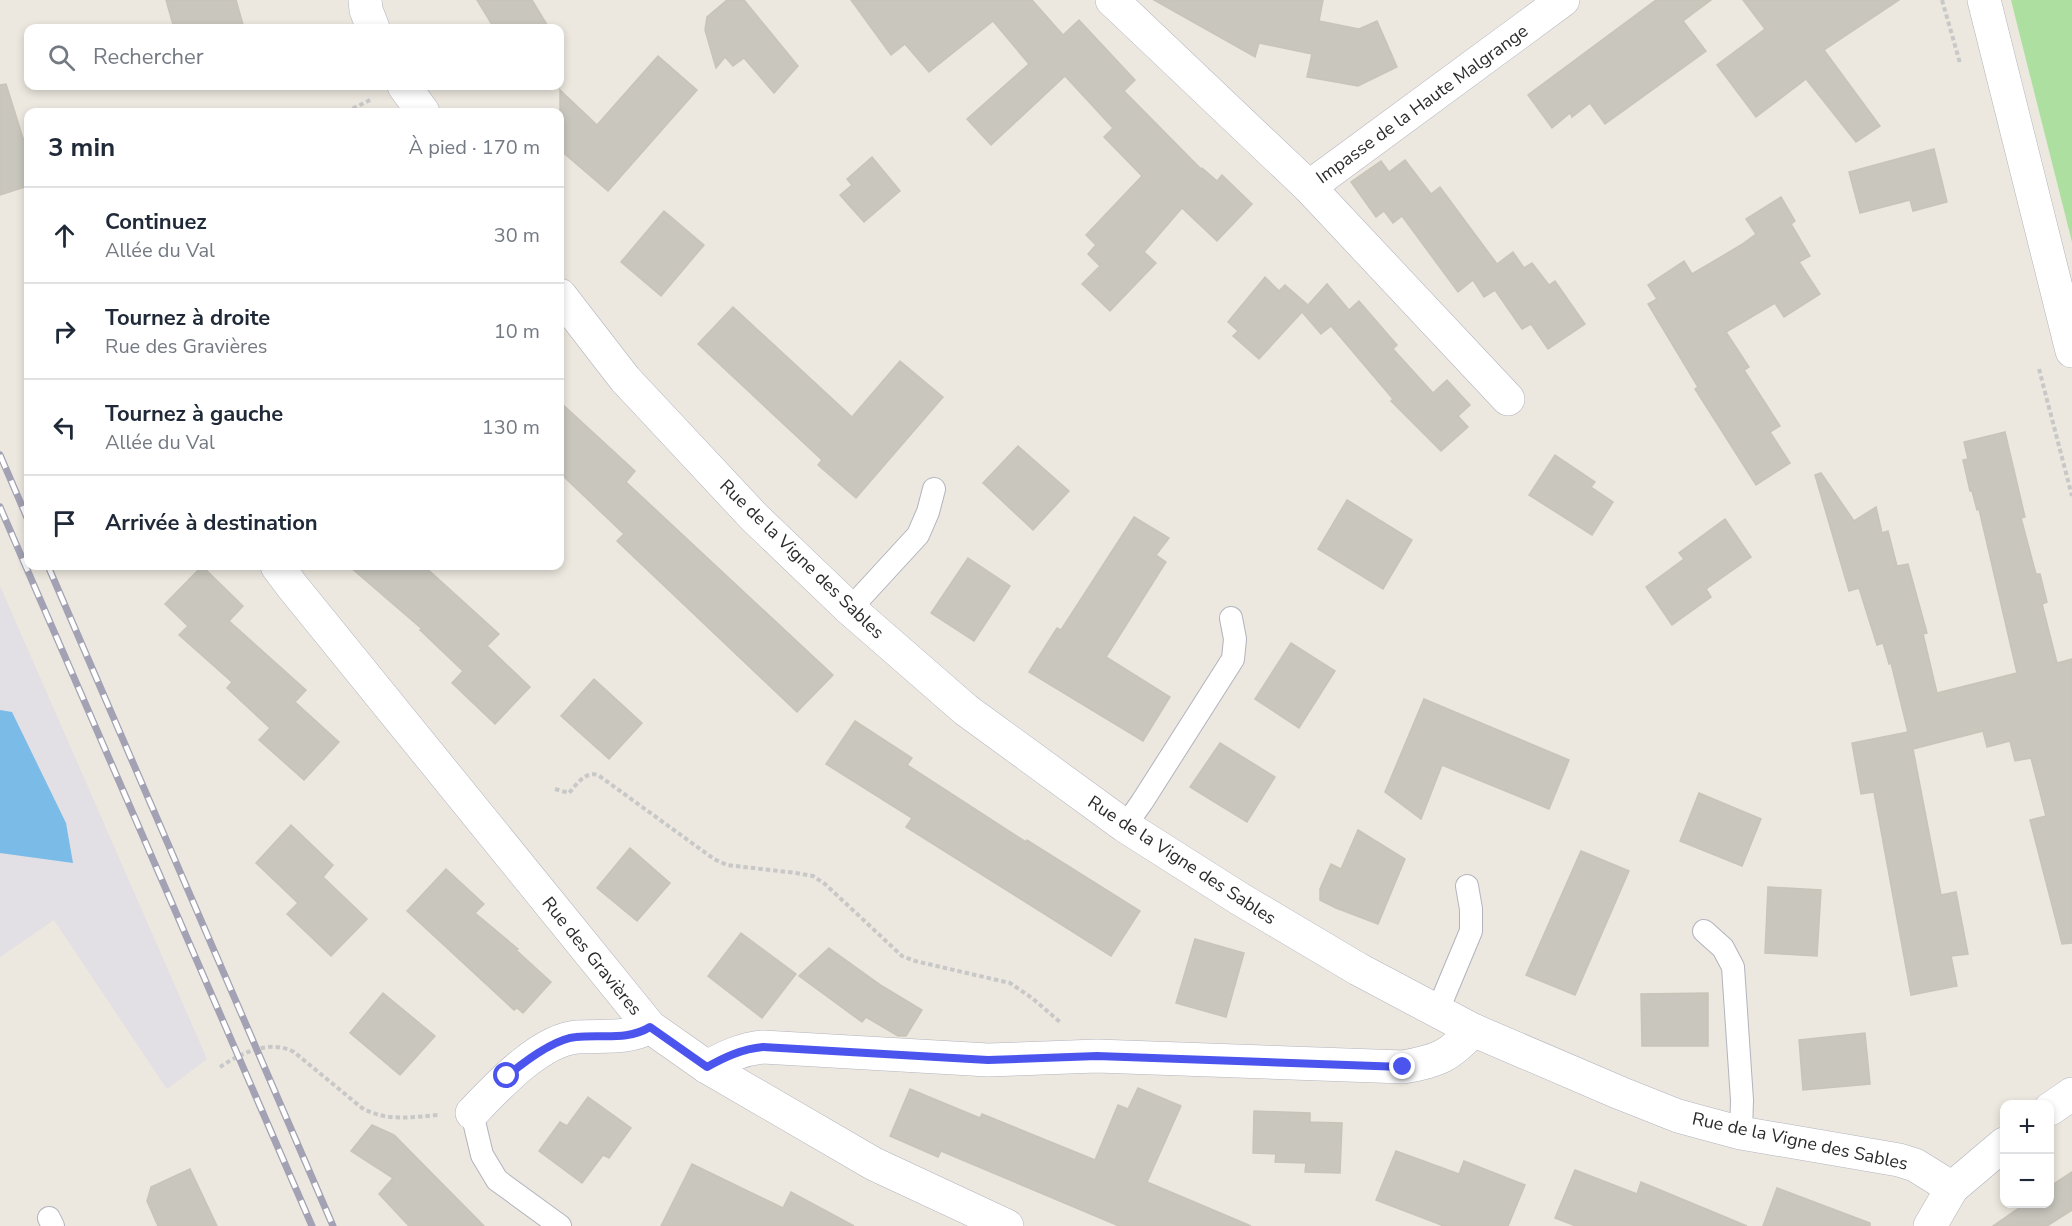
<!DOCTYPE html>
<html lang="fr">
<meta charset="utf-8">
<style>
body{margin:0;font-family:"Nunito Sans",sans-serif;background:#f6f6f7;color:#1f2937}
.controls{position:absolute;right:18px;bottom:18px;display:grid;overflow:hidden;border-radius:12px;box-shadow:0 3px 9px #0003}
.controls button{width:54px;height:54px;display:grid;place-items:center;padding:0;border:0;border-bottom:2px solid #e0e1e3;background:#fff;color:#1f2937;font:30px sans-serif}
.stop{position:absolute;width:18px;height:18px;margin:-14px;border:4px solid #4b55ed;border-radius:50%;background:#fff}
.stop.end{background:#4b55ed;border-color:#fff;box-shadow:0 2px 6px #0008}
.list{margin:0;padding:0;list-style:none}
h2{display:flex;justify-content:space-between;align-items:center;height:78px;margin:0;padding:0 24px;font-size:26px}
h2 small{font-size:20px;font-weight:400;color:#747a83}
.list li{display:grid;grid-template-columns:39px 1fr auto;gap:18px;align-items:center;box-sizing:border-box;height:96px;padding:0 24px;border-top:2px solid #e0e1e3}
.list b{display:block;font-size:22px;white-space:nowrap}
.list p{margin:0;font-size:20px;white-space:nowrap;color:#747a83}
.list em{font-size:20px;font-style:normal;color:#747a83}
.icon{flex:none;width:33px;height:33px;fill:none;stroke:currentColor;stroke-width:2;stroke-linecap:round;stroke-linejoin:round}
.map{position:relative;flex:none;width:2072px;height:1226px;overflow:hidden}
.search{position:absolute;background:#fff;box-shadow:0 3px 9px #0003;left:24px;top:24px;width:540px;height:66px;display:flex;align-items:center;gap:15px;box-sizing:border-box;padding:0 21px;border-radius:12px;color:#747a83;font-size:22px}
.panel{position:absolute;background:#fff;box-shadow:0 3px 9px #0003;left:24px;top:108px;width:540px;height:462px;border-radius:12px}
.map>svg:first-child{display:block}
.industrial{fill:#e2dfe5}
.green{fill:#addfa0}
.water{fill:#7abce7}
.building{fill:#c8c6bd;stroke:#c8c4b9;stroke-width:1.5}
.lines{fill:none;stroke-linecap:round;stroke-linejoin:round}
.lane-casing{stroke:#b2b3be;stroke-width:24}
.street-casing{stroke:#b2b3be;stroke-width:34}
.path{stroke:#c8c8c8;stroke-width:4;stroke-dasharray:4.5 3;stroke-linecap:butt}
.lane{stroke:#fff;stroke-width:22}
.street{stroke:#fff;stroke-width:33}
.rail-casing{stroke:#a2a2b4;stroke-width:7}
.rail{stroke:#fff;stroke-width:4.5;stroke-dasharray:14;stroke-linecap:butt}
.route{stroke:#4b55ed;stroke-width:8}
.labels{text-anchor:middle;stroke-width:4.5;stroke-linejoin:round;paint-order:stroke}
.street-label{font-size:18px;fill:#2c2c2c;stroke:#fff}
</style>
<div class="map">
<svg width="2072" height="1226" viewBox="0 0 2072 1226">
<rect width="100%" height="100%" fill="#ece8df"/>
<path class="industrial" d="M0,586L207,1059L167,1089L54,920L0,957Z"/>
<path class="green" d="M2011,0H2072V242L2019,32Z"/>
<path class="water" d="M0,710L12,712L66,823L73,863L0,853Z"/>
<g class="building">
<path d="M166,0H236L244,28H174Z"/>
<path d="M477,0H532L549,28H494Z"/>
<path d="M727,0H744L798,66L774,93L744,58L733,66L725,57L716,68L705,30L707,17Z"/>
<path d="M851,0H1032L1063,35L1079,20L1135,80L1124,91L1201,169L1202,168L1217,181L1222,175L1252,204L1217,241L1182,208L1144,252L1156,263L1110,311L1082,284L1100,266L1088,254L1096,245L1086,235L1142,176L1104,137L1113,128L1065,76L991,145L967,119L1029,64L993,21L929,72L905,44L891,55Z"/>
<path d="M1154,0H1323L1319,21L1359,29L1377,21L1397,67L1358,86L1307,77L1312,54L1259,43L1255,57Z"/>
<path d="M1656,0H1711L1683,21L1706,51L1605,124L1590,103L1572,117L1570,113L1552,128L1528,95Z"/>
<path d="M1743,0H1899L1824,50L1880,126L1856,142L1806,79L1756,117L1717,65L1765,29Z"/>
<path d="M658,56L697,90L608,191L560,150V90L597,125Z"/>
<path d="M6,84L28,154V186L0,195V85Z"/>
<path d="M1934,149L1947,202L1913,211L1910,200L1860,213L1849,172Z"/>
<path d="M872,157L900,191L864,222L840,195L852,185L847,179Z"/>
<path d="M1405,160L1431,194L1440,187L1497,264L1513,252L1524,268L1532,263L1549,285L1555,281L1585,324L1548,349L1531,324L1522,329L1495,290L1484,297L1473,280L1458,292L1402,216L1393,223L1384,211L1376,217L1351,182L1381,161L1389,172Z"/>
<path d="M1781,197L1795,221L1791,224L1810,256L1799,262L1820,294L1784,317L1775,303L1726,332L1749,367L1744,370L1780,426L1770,432L1790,463L1756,485L1695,389L1698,387L1648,304L1657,299L1648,285L1684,261L1692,274L1741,245L1756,234L1746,219Z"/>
<path d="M664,211L704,245L661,296L621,262Z"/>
<path d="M1265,277L1279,291L1285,285L1308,305L1327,284L1349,310L1359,301L1397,345L1393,349L1433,393L1447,380L1470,405L1458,416L1468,427L1441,451L1391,401L1393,399L1331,326L1321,334L1302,312L1259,359L1233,336L1238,331L1228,322Z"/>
<path d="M733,307L852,417L900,361L943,397L856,498L818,465L822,460L698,344Z"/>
<path d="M560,402L635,471L626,482L833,675L797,712L617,541L624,534L560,473Z"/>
<path d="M2005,432L2025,517L2021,518L2036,574H2040L2047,602L2042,604L2057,663L2072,659V943L2062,944L2030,820L2046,816L2031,758L2015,761L2010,741L1987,747L1983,731L1913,749L1941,895L1956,892L1968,954L1951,956L1957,986L1911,995L1874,792L1861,794L1852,743L1908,732L1891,663L1889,664L1883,643L1877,645L1859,588L1849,591L1815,475L1821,473L1854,521L1876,507L1882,533L1888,531L1897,566L1908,564L1927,633L1923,634L1937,693L2017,673L1979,509L1977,510L1972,491H1970L1963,460L1968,459L1964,442Z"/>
<path d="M1018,446L1069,491L1033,530L983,483Z"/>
<path d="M1555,455L1595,482L1591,487L1613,502L1592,535L1529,495Z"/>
<path d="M1347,500L1412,540L1383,589L1318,549Z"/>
<path d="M1134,517L1169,538L1156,555L1166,562L1106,657L1170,697L1143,741L1029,672L1057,628L1061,630Z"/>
<path d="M1725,519L1751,557L1706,589L1711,597L1672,625L1646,587L1684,559L1679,553Z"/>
<path d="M968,558L1010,586L974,641L931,613Z"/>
<path d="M202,566L243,606L229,621L306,690L295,702L339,742L304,780L259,740L270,728L227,688L232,682L179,635L188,626L165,604Z"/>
<path d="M349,566H424L499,634L487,646L530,687L495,724L452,683L463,671L420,630L422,629Z"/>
<path d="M1291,643L1335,671L1299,728L1255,699Z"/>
<path d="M594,679L642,723L609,759L561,716Z"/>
<path d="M1424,699L1569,760L1549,809L1442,765L1421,819L1385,792Z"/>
<path d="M855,721L912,758L907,765L1026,842L1027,840L1140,911L1111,956L906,827L912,818L826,764Z"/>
<path d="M1220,743L1275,777L1247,822L1190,787Z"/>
<path d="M1699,793L1761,819L1742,866L1680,841Z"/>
<path d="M291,825L333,865L323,877L367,919L331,956L287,914L298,903L256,863Z"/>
<path d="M1358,830L1405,859L1378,924L1336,908L1320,900V889L1331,864L1341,869Z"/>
<path d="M630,848L670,883L637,921L597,888Z"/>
<path d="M1581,851L1629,871L1575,995L1526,975Z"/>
<path d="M446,869L484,904L475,913L518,949L516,950L551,982L523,1013L517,1008L514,1010L407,911Z"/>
<path d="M1768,887L1821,890L1817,956L1765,953Z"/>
<path d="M741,933L796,974L762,1018L708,976Z"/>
<path d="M1195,939L1244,953L1226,1017L1176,1003Z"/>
<path d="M829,948L882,986L922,1010L906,1036H898L866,1017L862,1022L799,976Z"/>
<path d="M383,993L435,1036L400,1075L350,1033Z"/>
<path d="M1708,993V1046H1642L1641,994Z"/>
<path d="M1865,1033L1870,1084L1803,1090L1799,1040Z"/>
<path d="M1138,1088L1181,1106L1147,1182L1251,1226H1119L941,1151L938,1157L890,1136L910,1089L980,1118L982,1114L1095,1160L1118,1105L1128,1109Z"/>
<path d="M588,1097L631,1128L609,1158L603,1155L582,1183L539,1151L560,1122L567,1126Z"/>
<path d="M1254,1111L1310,1113V1122L1342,1123L1340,1173L1305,1172L1306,1163L1275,1162L1276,1154L1253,1153Z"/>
<path d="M372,1125L394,1135L484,1226H409L379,1194L393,1178L351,1151Z"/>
<path d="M1396,1151L1459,1174L1464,1161L1525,1185L1508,1226H1444L1376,1200Z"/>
<path d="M692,1164L783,1208L791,1192L854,1226H661Z"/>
<path d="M190,1169L217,1226H158L147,1201L151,1187Z"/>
<path d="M1575,1170L1637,1194L1641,1182L1747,1226H1576L1555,1218Z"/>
<path d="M2072,1172V1210L2047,1226H1993L2026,1203H2049V1187Z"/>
<path d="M1777,1188L1870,1223V1226H1763Z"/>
</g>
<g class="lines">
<defs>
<g id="lane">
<path d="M850,609L918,535L928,512L934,489"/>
<path d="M1125,826L1142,802L1233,659L1235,639L1231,618"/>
<path d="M1704,931L1723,948L1733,967L1742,1100L1741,1133"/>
<path d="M1438,1010L1471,931V909L1467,886"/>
<path d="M472,1113L482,1155L497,1180L560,1226"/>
<path d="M49,1218L53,1226"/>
</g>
<g id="street">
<path d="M365,0L366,10L373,28"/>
<path d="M1112,0L1309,187L1508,399"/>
<path d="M1984,0L2072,351"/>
<path d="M404,86L423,112"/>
<path d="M1309,187L1563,0"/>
<path d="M560,295L625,379L753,516L850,609L966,710L1125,826L1240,899L1358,969L1473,1030L1620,1093L1678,1116L1741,1133L1899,1160L1915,1165L1952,1188"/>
<path d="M277,566L292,586L650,1027L707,1067L874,1164L1007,1226"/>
<path d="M707,1067C725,1057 742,1049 763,1047L988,1060L1097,1056L1403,1067C1438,1061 1450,1056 1473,1030"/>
<path d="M2050,1109L2072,1094"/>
<path d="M472,1113C497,1087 540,1040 577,1037C603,1035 627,1040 650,1027"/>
<path d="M1930,1226L1952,1188L2004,1144"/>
</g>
</defs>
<use href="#lane" class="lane-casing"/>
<use href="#street" class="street-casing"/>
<g class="path">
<path d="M1942,0L1960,63"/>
<path d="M346,112L372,99"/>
<path d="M2039,369L2072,496"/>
<path d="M555,789L569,793C577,784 585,771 598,775L714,859L727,865L796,873L813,876L825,884L902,956L915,961L1010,983L1032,998L1060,1022"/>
<path d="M220,1067C241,1053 270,1039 294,1052L362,1108C387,1122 411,1117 439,1115"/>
</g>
<use href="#lane" class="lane"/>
<use href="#street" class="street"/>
<defs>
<g id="rail">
<path d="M0,455L28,520"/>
<path d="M0,507L312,1226"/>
<path d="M48,566L333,1226"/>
</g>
</defs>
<use href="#rail" class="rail-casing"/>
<use href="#rail" class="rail"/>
</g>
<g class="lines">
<path class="route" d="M507,1076C524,1062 554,1039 576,1037C602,1034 627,1041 650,1027L707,1067C725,1057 742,1049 763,1047L988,1060L1097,1056L1403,1067"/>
</g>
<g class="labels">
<g class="street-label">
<text transform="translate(1422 104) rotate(-36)" y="6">Impasse de la Haute Malgrange</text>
<text transform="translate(802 559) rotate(44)" y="6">Rue de la Vigne des Sables</text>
<text transform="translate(1182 860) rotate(33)" y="6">Rue de la Vigne des Sables</text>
<text transform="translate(592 956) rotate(51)" y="6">Rue des Gravières</text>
<text transform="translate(1800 1141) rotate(12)" y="6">Rue de la Vigne des Sables</text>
</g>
</g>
</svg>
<div class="controls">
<button>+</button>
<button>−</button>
</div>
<div class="stop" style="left:507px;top:1076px"></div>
<div class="stop end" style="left:1403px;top:1067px"></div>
<div class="search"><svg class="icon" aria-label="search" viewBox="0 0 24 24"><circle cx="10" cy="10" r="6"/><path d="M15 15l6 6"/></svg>Rechercher</div>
<section class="panel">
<h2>3 min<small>À pied · 170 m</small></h2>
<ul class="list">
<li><svg class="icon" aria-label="ahead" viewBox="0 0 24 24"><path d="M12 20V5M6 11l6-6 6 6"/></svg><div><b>Continuez</b><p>Allée du Val</p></div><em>30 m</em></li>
<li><svg class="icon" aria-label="right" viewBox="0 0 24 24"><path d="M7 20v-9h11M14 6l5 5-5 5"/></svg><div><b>Tournez à droite</b><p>Rue des Gravières</p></div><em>10 m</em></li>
<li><svg class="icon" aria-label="left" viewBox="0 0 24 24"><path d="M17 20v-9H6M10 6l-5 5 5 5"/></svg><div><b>Tournez à gauche</b><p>Allée du Val</p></div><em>130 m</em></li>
<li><svg class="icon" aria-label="arrive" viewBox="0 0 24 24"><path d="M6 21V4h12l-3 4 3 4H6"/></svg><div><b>Arrivée à destination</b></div></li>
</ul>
</section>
</div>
